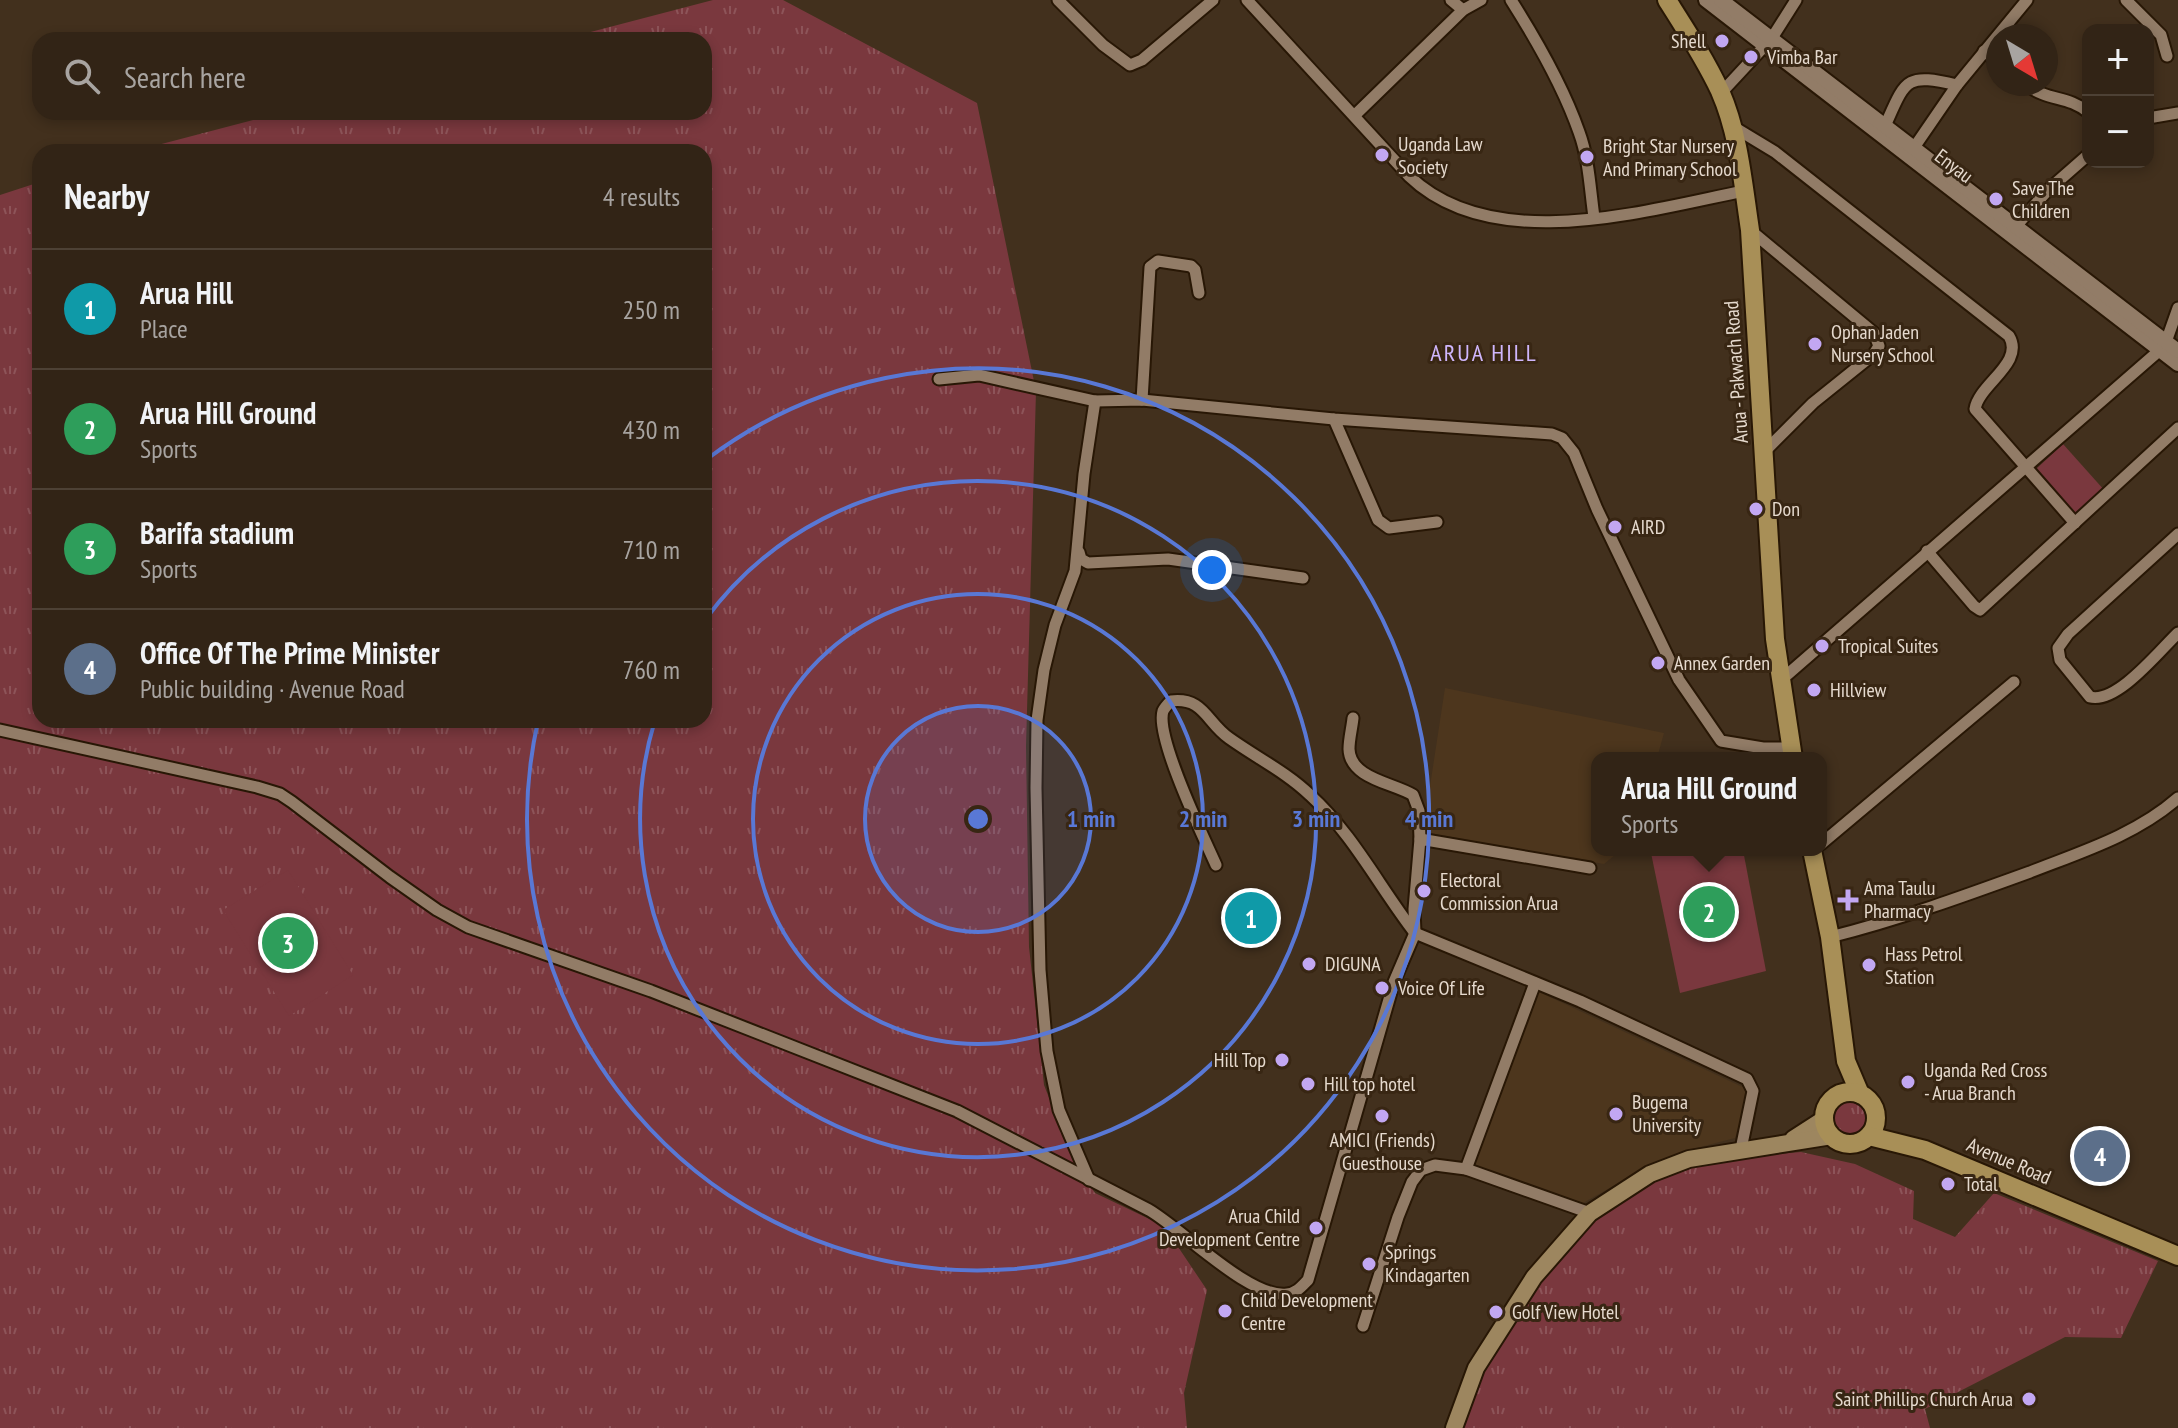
<!DOCTYPE html>
<meta charset="utf-8">
<style>
body{margin:0;font-family:"PT Sans Narrow",sans-serif;background:#3d3023;color:#f1f3f6}
.controls{position:absolute;right:24px;top:24px;display:grid;overflow:hidden;border-radius:16px;box-shadow:0 4px 12px #0003}
.controls button{width:72px;height:72px;display:grid;place-items:center;padding:0;border:0;border-bottom:2px solid #4d4135;background:#322416;color:#f1f3f6;font:40px sans-serif}
.compass{position:absolute;left:1986px;top:24px;width:72px;height:72px;border-radius:50%;background:#322416;box-shadow:0 4px 12px #0003;rotate:142deg}
.you{position:absolute;left:1212px;top:570px;width:28px;height:28px;margin:-20px;border:6px solid #fff;border-radius:50%;background:#1a73e8;box-shadow:0 0 0 12px #1a73e833}
.badge{display:grid;place-items:center;width:52px;height:52px;border-radius:50%;background:#8c9099;color:#fff;font-size:26px;font-weight:700}
.pin{position:absolute;translate:-50% -50%;border:4px solid #fff;box-shadow:0 2px 8px #0006}
.popup{position:absolute;left:1591px;top:752px;width:236px;height:104px;box-sizing:border-box;display:grid;place-content:center;border-radius:16px;background:#322416;filter:drop-shadow(0 2px 6px #0005);font-size:26px;white-space:nowrap;color:#a8a4a1}
.popup b{font-size:30px;color:#f1f3f6}
.popup::after{content:'';position:absolute;left:50%;top:100%;margin-left:-16px;border:16px solid transparent;border-top-color:#322416}
.list{margin:0;padding:0;list-style:none}
h2{display:flex;justify-content:space-between;align-items:center;height:104px;margin:0;padding:0 32px;font-size:34px}
h2 small{font-size:26px;font-weight:400;color:#a8a4a1}
.list li{display:grid;grid-template-columns:52px 1fr auto;gap:24px;align-items:center;box-sizing:border-box;height:120px;padding:0 32px;border-top:2px solid #4d4135}
.list b{display:block;font-size:30px;white-space:nowrap}
.list p{margin:0;font-size:26px;white-space:nowrap;color:#a8a4a1}
.list em{font-size:26px;font-style:normal;color:#a8a4a1}
.icon{flex:none;width:44px;height:44px;fill:none;stroke:currentColor;stroke-width:2;stroke-linecap:round;stroke-linejoin:round}
.map{position:relative;flex:none;width:2178px;height:1428px;overflow:hidden}
.search{position:absolute;background:#322416;box-shadow:0 4px 12px #0003;left:32px;top:32px;width:680px;height:88px;display:flex;align-items:center;gap:20px;box-sizing:border-box;padding:0 28px;border-radius:24px;color:#a8a4a1;font-size:30px}
.panel{position:absolute;background:#322416;box-shadow:0 4px 12px #0003;left:32px;top:144px;width:680px;height:584px;border-radius:24px}
.map>svg:first-child{display:block}
.built{fill:#4d361d}
.grass{fill:url(#grass-tufts)}
.pitch{fill:#7a383e}
.lines{fill:none;stroke-linecap:round;stroke-linejoin:round}
.minor-casing{stroke:#281705;stroke-width:15}
.tertiary-casing{stroke:#281705;stroke-width:18}
.secondary-casing{stroke:#281705;stroke-width:20}
.primary-casing{stroke:#281705;stroke-width:22}
.minor{stroke:#927c67;stroke-width:11}
.tertiary{stroke:#927c67;stroke-width:14}
.secondary{stroke:#9d865f;stroke-width:16}
.primary{stroke:#a88f57;stroke-width:18}
.ring{fill:none;stroke:#5978d5;stroke-width:4}
.poi-dot{fill:#c2a7f2;stroke:#382613;stroke-width:3}
.labels{text-anchor:middle;stroke-width:6;stroke-linejoin:round;paint-order:stroke}
.poi-label{font-size:20px;fill:#e6dace;stroke:#382613;text-anchor:start}
.street-label{font-size:20px;fill:#e6dace;stroke:#382613}
.quarter-label{font-size:24px;letter-spacing:2px;fill:#cfb6fc;stroke:#382613}
.centre{fill:#5978d5;stroke:#382613;stroke-width:4}
.ring-label{font-size:24px;text-anchor:middle;font-weight:bold;fill:#5978d5;stroke:#382613;stroke-width:6;stroke-linejoin:round;paint-order:stroke}
</style>
<div class="map">
<svg width="2178" height="1428" viewBox="0 0 2178 1428">
<defs>
<pattern id="grass-tufts" width="24" height="20" patternUnits="userSpaceOnUse" patternTransform="scale(2)"><rect width="24" height="20" fill="#7a383e"/><path d="M3 7l-1-3M5 7V3M7 7l1-3M15 17l-1-3M17 17v-4M19 17l1-3" fill="none" stroke="#8d5459"/></pattern>
</defs>
<rect width="100%" height="100%" fill="#42301d"/>
<g class="built">
<path d="M1445,688L1664,733L1657,758H1597V850H1621L1604,864L1423,832Z"/>
<path d="M1537,991L1749,1090L1735,1138L1681,1152L1640,1171L1583,1203L1470,1166Z"/>
</g>
<g class="grass">
<path d="M713,0H783L977,103L1036,391L1026,746L1029,947L1044,1085L1075,1164L1095,1193L1164,1226L1207,1290L1184,1393L1187,1428H0V195L40,182V720H704V152H131L284,112H704V40H560Z"/>
<circle cx="1849" cy="1118" r="20"/>
<path d="M1801,1152L1855,1164L1914,1191L1913,1219L1955,1237L1994,1193L2158,1261L2121,1338L2065,1337L1925,1409L1930,1428H1456L1466,1393L1538,1276L1586,1223L1647,1182L1721,1159Z"/>
</g>
<g class="pitch">
<path d="M2063,444L2105,491L2077,517L2035,470Z"/>
<path d="M1668,850H1743L1766,971L1680,993L1651,853Z"/>
<path d="M288,870L353,975L289,1016L223,910Z"/>
</g>
<g class="lines">
<defs>
<g id="minor">
<path d="M1058,0L1103,45L1130,65L1142,60L1213,0"/>
<path d="M1247,0L1409,176C1492,256 1644,211 1744,191"/>
<path d="M1451,0L1463,10"/>
<path d="M1511,0C1537,41 1563,86 1579,132C1589,159 1590,189 1594,217"/>
<path d="M2126,0L2161,35L2167,56"/>
<path d="M1984,51L1998,62"/>
<path d="M2025,84C2049,102 2067,95 2088,112"/>
<path d="M1721,93L1772,38L1796,0"/>
<path d="M1355,115L1463,10L1481,0"/>
<path d="M2148,118L2178,113"/>
<path d="M1732,126L1775,152L2009,336C2025,363 1979,384 1975,409L2075,523"/>
<path d="M1885,126C1906,79 1905,73 1957,85"/>
<path d="M1911,152L1957,85L2027,0"/>
<path d="M2017,225L2047,191L2088,155"/>
<path d="M1750,230L1874,333L1879,346L1874,354L1813,403L1763,453"/>
<path d="M939,379L979,375L1095,401L1142,400L1334,419L1552,434L1562,438L1574,453L1597,509L1679,680L1721,741L1763,748H1791"/>
<path d="M1142,400L1150,267L1158,261L1191,266L1195,270L1199,293"/>
<path d="M1334,419L1378,520L1389,528L1437,522"/>
<path d="M2178,534L2068,634L2058,648L2060,660L2090,697C2117,704 2159,651 2178,633"/>
<path d="M1927,551L1974,606L1980,610L2178,428"/>
<path d="M1079,552L1081,559L1088,563L1168,559L1303,578"/>
<path d="M1779,675L1788,674L2160,350L2166,342L2178,308"/>
<path d="M1353,718C1352,728 1349,739 1349,749C1350,779 1394,783 1413,795L1419,811L1420,839"/>
<path d="M0,730L257,787L280,794L292,802L390,877L437,910L468,927L651,991L957,1111L1149,1210C1182,1229 1250,1299 1287,1294C1297,1293 1302,1286 1308,1280L1394,982L1415,933L1580,1001L1747,1079L1753,1091L1741,1149"/>
<path d="M1821,844L2014,682"/>
<path d="M1216,865C1204,838 1155,737 1163,711C1164,709 1169,703 1171,701C1204,697 1206,722 1229,738C1257,758 1286,772 1310,795C1353,834 1380,888 1415,933"/>
<path d="M1415,932L1414,909L1420,839L1590,868"/>
<path d="M1830,937C1898,920 1964,896 2030,872C2081,852 2136,835 2178,798"/>
<path d="M1466,1169L1535,983"/>
<path d="M1089,1180L1059,1110L1047,1051L1040,970L1036,788L1037,720L1044,670L1055,625L1075,571L1084,474L1095,401"/>
<path d="M1363,1326L1398,1217L1412,1182L1421,1170L1435,1165L1466,1169L1590,1213"/>
</g>
<g id="tertiary">
<path d="M1706,0L2178,364"/>
<path d="M1721,0L2178,351"/>
</g>
<g id="secondary">
<path d="M1793,1139L1824,1119"/>
<path d="M1454,1428L1476,1368L1534,1277L1590,1213L1650,1174L1689,1159L1832,1136"/>
</g>
<g id="primary">
<path d="M1667,0C1686,30 1705,59 1720,91C1739,134 1743,184 1750,230L1775,639L1793,758"/>
<path d="M1812,850L1830,937L1846,1061L1860,1094"/>
<circle cx="1850" cy="1118" r="26"/>
<path d="M1869,1136L1925,1150L2178,1256"/>
</g>
</defs>
<use href="#minor" class="minor-casing"/>
<use href="#tertiary" class="tertiary-casing"/>
<use href="#secondary" class="secondary-casing"/>
<use href="#primary" class="primary-casing"/>
<use href="#minor" class="minor"/>
<use href="#tertiary" class="tertiary"/>
<use href="#secondary" class="secondary"/>
<use href="#primary" class="primary"/>
</g>
<circle cx="978" cy="819" r="113" fill="#5978d5" fill-opacity=".12"/>
<g class="ring">
<circle cx="978" cy="819" r="113"/>
<circle cx="978" cy="819" r="225"/>
<path d="M705 620A338 338 0 1 1 655 720"/>
<path d="M707 459A451 451 0 1 1 538 721"/>
</g>
<g class="poi-dot">
<circle cx="1722" cy="41" r="8"/>
<circle cx="1751" cy="57" r="8"/>
<circle cx="1382" cy="155" r="8"/>
<circle cx="1587" cy="157" r="8"/>
<circle cx="1996" cy="199" r="8"/>
<circle cx="1815" cy="344" r="8"/>
<circle cx="1756" cy="509" r="8"/>
<circle cx="1615" cy="527" r="8"/>
<circle cx="1822" cy="646" r="8"/>
<circle cx="1658" cy="663" r="8"/>
<circle cx="1814" cy="690" r="8"/>
<circle cx="1424" cy="891" r="8"/>
<path d="M1844 888h8v8h8v8h-8v8h-8v-8h-8v-8h8z"/>
<circle cx="1309" cy="964" r="8"/>
<circle cx="1869" cy="965" r="8"/>
<circle cx="1382" cy="988" r="8"/>
<circle cx="1282" cy="1060" r="8"/>
<circle cx="1908" cy="1082" r="8"/>
<circle cx="1308" cy="1084" r="8"/>
<circle cx="1616" cy="1114" r="8"/>
<circle cx="1382" cy="1116" r="8"/>
<circle cx="1948" cy="1184" r="8"/>
<circle cx="1316" cy="1228" r="8"/>
<circle cx="1369" cy="1264" r="8"/>
<circle cx="1225" cy="1311" r="8"/>
<circle cx="1496" cy="1312" r="8"/>
<circle cx="2029" cy="1399" r="8"/>
</g>
<g class="labels">
<g class="poi-label">
<text x="1706" y="48" text-anchor="end">Shell</text>
<text x="1767" y="64">Vimba Bar</text>
<text x="1398" y="151">Uganda Law<tspan x="1398" dy="23">Society</tspan></text>
<text x="1603" y="153">Bright Star Nursery<tspan x="1603" dy="23">And Primary School</tspan></text>
<text x="2012" y="195">Save The<tspan x="2012" dy="23">Children</tspan></text>
<text x="1831" y="339">Ophan Jaden<tspan x="1831" dy="23">Nursery School</tspan></text>
<text x="1772" y="516">Don</text>
<text x="1631" y="534">AIRD</text>
<text x="1838" y="653">Tropical Suites</text>
<text x="1674" y="670">Annex Garden</text>
<text x="1830" y="697">Hillview</text>
<text x="1440" y="887">Electoral<tspan x="1440" dy="23">Commission Arua</tspan></text>
<text x="1864" y="895">Ama Taulu<tspan x="1864" dy="23">Pharmacy</tspan></text>
<text x="1885" y="961">Hass Petrol<tspan x="1885" dy="23">Station</tspan></text>
<text x="1325" y="971">DIGUNA</text>
<text x="1398" y="995">Voice Of Life</text>
<text x="1266" y="1067" text-anchor="end">Hill Top</text>
<text x="1924" y="1077">Uganda Red Cross<tspan x="1924" dy="23">- Arua Branch</tspan></text>
<text x="1324" y="1091">Hill top hotel</text>
<text x="1632" y="1109">Bugema<tspan x="1632" dy="23">University</tspan></text>
<text x="1382" y="1147" text-anchor="middle">AMICI (Friends)<tspan x="1382" dy="23">Guesthouse</tspan></text>
<text x="1964" y="1191">Total</text>
<text x="1300" y="1223" text-anchor="end">Arua Child<tspan x="1300" dy="23">Development Centre</tspan></text>
<text x="1385" y="1259">Springs<tspan x="1385" dy="23">Kindagarten</tspan></text>
<text x="1241" y="1307">Child Development<tspan x="1241" dy="23">Centre</tspan></text>
<text x="1512" y="1319">Golf View Hotel</text>
<text x="2013" y="1406" text-anchor="end">Saint Phillips Church Arua</text>
</g>
<g class="street-label">
<text transform="translate(1954 166) rotate(37)" y="7">Enyau</text>
<text transform="translate(1736 372) rotate(-94)" y="7">Arua - Pakwach Road</text>
<text transform="translate(2009 1161) rotate(23)" y="7">Avenue Road</text>
</g>
<g class="quarter-label">
<text x="1484" y="361">ARUA HILL</text>
</g>
</g>
<circle cx="978" cy="819" r="12" class="centre"/>
<g class="ring-label">
<text x="1091" y="827">1 min</text>
<text x="1203" y="827">2 min</text>
<text x="1316" y="827">3 min</text>
<text x="1429" y="827">4 min</text>
</g>
</svg>
<div class="controls">
<button>+</button>
<button>−</button>
</div>
<svg class="compass" viewBox="-18 -18 36 36"><path d="M0-13l5 13h-10z" fill="#e53935"/><path d="M0 13l5-13h-10z" fill="#a8a4a1"/></svg>
<div class="you"></div>
<div class="pin badge" style="left:1251px;top:918px;background:#0f9aa8">1</div>
<div class="pin badge" style="left:1709px;top:912px;background:#2e9e5b">2</div>
<div class="popup"><b>Arua Hill Ground</b>Sports</div>
<div class="pin badge" style="left:288px;top:943px;background:#2e9e5b">3</div>
<div class="pin badge" style="left:2100px;top:1156px;background:#5c6f8a">4</div>
<div class="search"><svg class="icon" aria-label="search" viewBox="0 0 24 24"><circle cx="10" cy="10" r="6"/><path d="M15 15l6 6"/></svg>Search here</div>
<section class="panel">
<h2>Nearby<small>4 results</small></h2>
<ul class="list">
<li><span class="badge" style="background:#0f9aa8">1</span><div><b>Arua Hill</b><p>Place</p></div><em>250 m</em></li>
<li><span class="badge" style="background:#2e9e5b">2</span><div><b>Arua Hill Ground</b><p>Sports</p></div><em>430 m</em></li>
<li><span class="badge" style="background:#2e9e5b">3</span><div><b>Barifa stadium</b><p>Sports</p></div><em>710 m</em></li>
<li><span class="badge" style="background:#5c6f8a">4</span><div><b>Office Of The Prime Minister</b><p>Public building · Avenue Road</p></div><em>760 m</em></li>
</ul>
</section>
</div>
